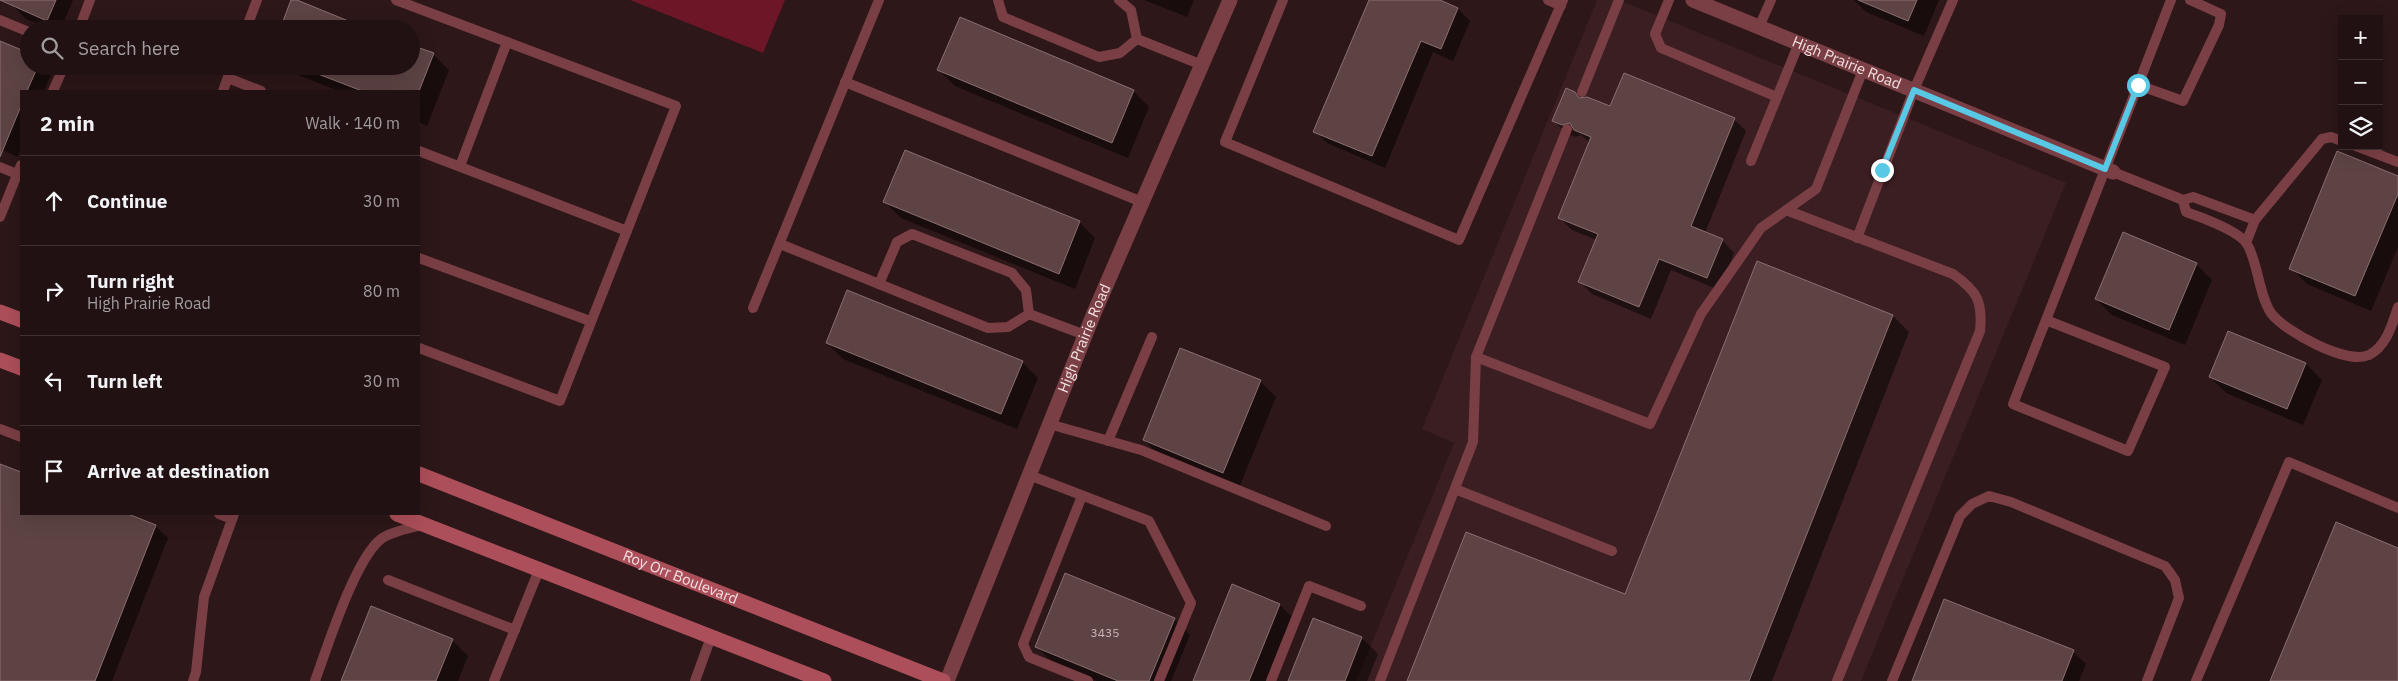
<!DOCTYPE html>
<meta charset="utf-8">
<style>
body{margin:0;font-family:"IBM Plex Sans",sans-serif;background:#2a1a1b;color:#f1f3f6}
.controls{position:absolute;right:15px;top:15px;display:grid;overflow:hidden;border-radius:0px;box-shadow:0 5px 20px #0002}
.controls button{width:45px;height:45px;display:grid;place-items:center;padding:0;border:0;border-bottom:1px solid #3f3132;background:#221112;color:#f1f3f6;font:25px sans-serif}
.stop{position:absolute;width:15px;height:15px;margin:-11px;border:4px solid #59c8e5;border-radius:50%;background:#fff}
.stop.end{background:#59c8e5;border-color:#fff;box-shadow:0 1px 5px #0008}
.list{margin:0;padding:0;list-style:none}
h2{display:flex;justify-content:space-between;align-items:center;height:65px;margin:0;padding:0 20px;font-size:21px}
h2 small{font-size:16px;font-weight:400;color:#a29d9f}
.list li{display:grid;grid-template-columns:32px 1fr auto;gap:15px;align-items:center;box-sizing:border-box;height:90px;padding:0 20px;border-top:1px solid #3f3132}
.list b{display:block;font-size:19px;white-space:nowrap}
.list p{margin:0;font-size:16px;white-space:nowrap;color:#a29d9f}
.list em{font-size:16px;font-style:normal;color:#a29d9f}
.icon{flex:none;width:28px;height:28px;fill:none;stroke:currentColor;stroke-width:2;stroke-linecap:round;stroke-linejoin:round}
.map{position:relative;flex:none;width:2398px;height:681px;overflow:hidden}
.search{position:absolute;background:#221112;box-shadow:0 5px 20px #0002;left:20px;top:20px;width:400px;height:55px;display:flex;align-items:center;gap:12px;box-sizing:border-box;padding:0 18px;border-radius:28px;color:#a29d9f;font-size:19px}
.panel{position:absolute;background:#221112;box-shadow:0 5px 20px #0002;left:20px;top:90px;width:400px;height:425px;border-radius:0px}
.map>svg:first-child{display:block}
.built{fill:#3b1e21}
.green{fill:#6d1628}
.shadow{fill:#0007}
.building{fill:#5d4344;stroke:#8b6f70}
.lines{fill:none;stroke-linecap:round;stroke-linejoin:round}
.service{stroke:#7a3f45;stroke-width:10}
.minor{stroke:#7a3f45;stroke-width:15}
.secondary{stroke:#ad4f5a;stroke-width:15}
.route{stroke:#59c8e5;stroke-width:6}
.labels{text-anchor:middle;stroke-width:4;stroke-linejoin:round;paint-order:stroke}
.number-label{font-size:12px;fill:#cdbaba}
.street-label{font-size:15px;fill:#f2e1e2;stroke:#230d10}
</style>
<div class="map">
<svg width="2398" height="681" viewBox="0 0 2398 681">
<rect width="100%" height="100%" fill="#2d1718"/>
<path class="built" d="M1597,0H1619L2066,183L1861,681H1356L1454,443L1422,429Z"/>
<path class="green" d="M630,0H785L763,53Z"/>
<g class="shadow">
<path d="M16,0H73L61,29H50L26,19L14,7Z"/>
<path d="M1144,0H1194L1187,17Z"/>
<path d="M1370,0H1443L1442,2L1458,9L1470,21L1453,61L1433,52L1385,168L1327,143L1315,131Z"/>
<path d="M1854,0H1939L1924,36L1866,12Z"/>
<path d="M0,43L29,66H47L52,72L44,91H21V147L18,157L0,149Z"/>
<path d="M433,54L449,70L427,126L419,122V91H339L287,71L283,66H411Z"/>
<path d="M939,70L1133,91L1149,107L1128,158L955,86Z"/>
<path d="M1575,93L1581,99L1611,108L1734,119L1746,131L1705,233L1722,240L1734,253L1719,290L1671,270L1651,319L1592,294L1580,282L1597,240L1572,230L1559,217L1590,143L1581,135L1575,137L1566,133L1554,121Z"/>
<path d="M2398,177V247L2371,311L2307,284L2291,268Z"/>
<path d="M885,202L1079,222L1095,238L1075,289L901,218Z"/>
<path d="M1757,263L1893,316L1909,332L1772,681H1408L1626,596Z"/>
<path d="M2196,264L2212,280L2185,345L2112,315L2096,299Z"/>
<path d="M827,343L1022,362L1038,378L1017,429L843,359Z"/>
<path d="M2306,364L2322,380L2303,425L2226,393L2210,377Z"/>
<path d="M1260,381L1276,397L1239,488L1160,456L1144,440Z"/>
<path d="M0,465L21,474V514H125L155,526L168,538L112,681H0Z"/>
<path d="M1233,586L1280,605L1296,621L1271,681H1196Z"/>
<path d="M1174,619L1190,635L1171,681H1097L1053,663L1037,647Z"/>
<path d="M1314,619L1362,638L1378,654L1367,681H1289Z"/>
<path d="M452,640L468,656L458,681H343Z"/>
<path d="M2073,652L2086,664L2079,681H1913Z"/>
</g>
<g class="building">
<path d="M0,0H56L47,21Z"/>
<path d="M291,0H297L368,29H280Z"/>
<path d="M1369,0H1440L1458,8L1441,49L1421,41L1372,156L1313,132Z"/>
<path d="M1858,0H1917L1908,21Z"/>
<path d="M960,17L1134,90L1112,143L937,70Z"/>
<path d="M0,41L29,53V66H38L27,91H21V106L0,157Z"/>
<path d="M411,45L434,53L419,91H362L300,67L411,66Z"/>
<path d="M1624,73L1735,118L1691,226L1723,239L1707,278L1659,259L1639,307L1578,282L1598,234L1558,218L1591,137L1574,130L1570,123L1562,125L1552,121L1566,88L1575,92L1579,98L1587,97L1610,106Z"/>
<path d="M905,150L1080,221L1059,274L883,202Z"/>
<path d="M2337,151L2398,176V194L2355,296L2289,269Z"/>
<path d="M2123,232L2197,263L2169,330L2095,299Z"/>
<path d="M1757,261L1893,315L1749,681H1407L1466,532L1625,594Z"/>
<path d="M847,290L1023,361L1001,414L826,343Z"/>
<path d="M2228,331L2306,363L2287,409L2209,377Z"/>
<path d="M1180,348L1261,380L1223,473L1143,440Z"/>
<path d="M0,464L21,472V514H128L156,525L95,681H0Z"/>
<path d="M2336,522L2398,548V681H2270Z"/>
<path d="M1065,573L1175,618L1149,681H1118L1035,647Z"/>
<path d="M1232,584L1280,604L1249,681H1193Z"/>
<path d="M1944,599L2074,650L2062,681H1912Z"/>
<path d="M371,606L453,639L436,681H341Z"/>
<path d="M1313,618L1362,637L1345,681H1288Z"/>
</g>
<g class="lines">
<g class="service">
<path d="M396,0L676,106L560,401L419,348"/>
<path d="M998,0L1003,17L1099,57L1120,53L1137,39"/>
<path d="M1119,0L1131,10L1137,39"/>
<path d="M1283,0L1225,142L1459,240L1563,0"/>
<path d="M1548,0L1561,6"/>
<path d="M1669,0L1655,34L1661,48L1777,97"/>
<path d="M0,20L29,32"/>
<path d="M1759,27L1771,0"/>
<path d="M79,29L90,0"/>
<path d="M246,29L257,0"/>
<path d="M1137,39L1202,65"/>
<path d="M228,78L261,91"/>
<path d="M845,82L1142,202"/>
<path d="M2138,85L2183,101L2219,25L2221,14L2190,0"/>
<path d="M53,91L64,66"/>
<path d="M223,91L232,66"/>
<path d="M1582,92L1619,0"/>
<path d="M2356,146L2398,162"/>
<path d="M419,151L627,231"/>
<path d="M1751,161L1799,43"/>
<path d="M460,166L507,42"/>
<path d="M0,167L17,174"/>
<path d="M2113,172L2183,200L2193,197L2255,220"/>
<path d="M2183,200L2186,212C2201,217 2239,231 2247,244C2258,262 2259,296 2271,313C2285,332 2347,365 2369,355C2387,346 2392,324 2398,307"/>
<path d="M1786,210L1953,274C1977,291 1983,301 1980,331L1837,681"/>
<path d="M0,217L21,165"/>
<path d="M1857,238L1914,90L1953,0"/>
<path d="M2246,243L2255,220L2322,139L2331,137L2342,141"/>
<path d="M780,244L879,284"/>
<path d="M419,258L590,321"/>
<path d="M753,308L879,0"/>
<path d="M1029,314L1008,327L988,328L879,284L897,242L912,234L1012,273L1026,290L1029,314L1085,335"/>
<path d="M2046,320L2165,367L2128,451L2013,404C2066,270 2119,135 2171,0"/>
<path d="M1476,357L1650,424L1701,314L1761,228L1816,189L1863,70"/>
<path d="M1049,424L1141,450L1326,526"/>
<path d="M0,429L21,437"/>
<path d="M1108,441L1152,337"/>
<path d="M1029,475L1149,521L1191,603L1159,681"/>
<path d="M1455,489L1612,551"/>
<path d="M1082,496L1023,644L1029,657L1088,681"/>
<path d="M219,514L232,519"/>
<path d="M388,580L515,630"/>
<path d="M193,681L196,672L204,597L234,514"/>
<path d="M315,681C327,648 355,559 381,539C392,531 412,528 425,524"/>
<path d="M494,681L539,570"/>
<path d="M695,681L711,637"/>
<path d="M1271,681L1309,586L1361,606"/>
<path d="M1380,681L1473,442L1476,357L1567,129"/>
<path d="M1892,681L1960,516L1972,504L1989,496L2011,502L2165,566L2175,580L2179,598L2147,681"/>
<path d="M2196,681L2289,462L2398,508"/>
</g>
<g class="minor">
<path id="s1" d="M1693,0L2113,172"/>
<path id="s2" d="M947,681L1094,313L1230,0"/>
</g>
<g class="secondary">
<path d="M0,312L21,320"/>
<path d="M0,360L21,368"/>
<path id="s3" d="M419,474L943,681"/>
<path d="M397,514L824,681"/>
</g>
</g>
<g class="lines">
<path class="route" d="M1882,170L1914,90L2105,169L2138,85"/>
</g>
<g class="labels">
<g class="number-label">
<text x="1105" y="637">3435</text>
</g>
<g class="street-label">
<text dy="5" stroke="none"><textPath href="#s1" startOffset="166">High Prairie Road</textPath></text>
<text dy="5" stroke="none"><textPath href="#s2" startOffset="369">High Prairie Road</textPath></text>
<text dy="5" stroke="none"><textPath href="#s3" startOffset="281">Roy Orr Boulevard</textPath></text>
</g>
</g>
</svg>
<div class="controls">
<button>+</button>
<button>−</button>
<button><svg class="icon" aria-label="layers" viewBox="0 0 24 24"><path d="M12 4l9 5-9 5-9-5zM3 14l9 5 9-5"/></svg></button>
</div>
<div class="stop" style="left:2138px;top:85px"></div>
<div class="stop end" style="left:1882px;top:170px"></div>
<div class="search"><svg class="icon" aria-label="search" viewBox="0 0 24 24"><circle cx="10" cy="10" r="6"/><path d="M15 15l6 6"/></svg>Search here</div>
<section class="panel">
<h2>2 min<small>Walk · 140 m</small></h2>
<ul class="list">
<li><svg class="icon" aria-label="ahead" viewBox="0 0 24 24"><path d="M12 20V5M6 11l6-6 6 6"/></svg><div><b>Continue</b></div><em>30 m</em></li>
<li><svg class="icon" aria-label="right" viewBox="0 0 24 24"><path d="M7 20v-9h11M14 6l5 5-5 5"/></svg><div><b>Turn right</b><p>High Prairie Road</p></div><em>80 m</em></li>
<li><svg class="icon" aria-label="left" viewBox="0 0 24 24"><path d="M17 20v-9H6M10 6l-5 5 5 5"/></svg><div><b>Turn left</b></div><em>30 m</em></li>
<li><svg class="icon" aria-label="arrive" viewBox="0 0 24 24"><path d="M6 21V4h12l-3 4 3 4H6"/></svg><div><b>Arrive at destination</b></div></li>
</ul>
</section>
</div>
